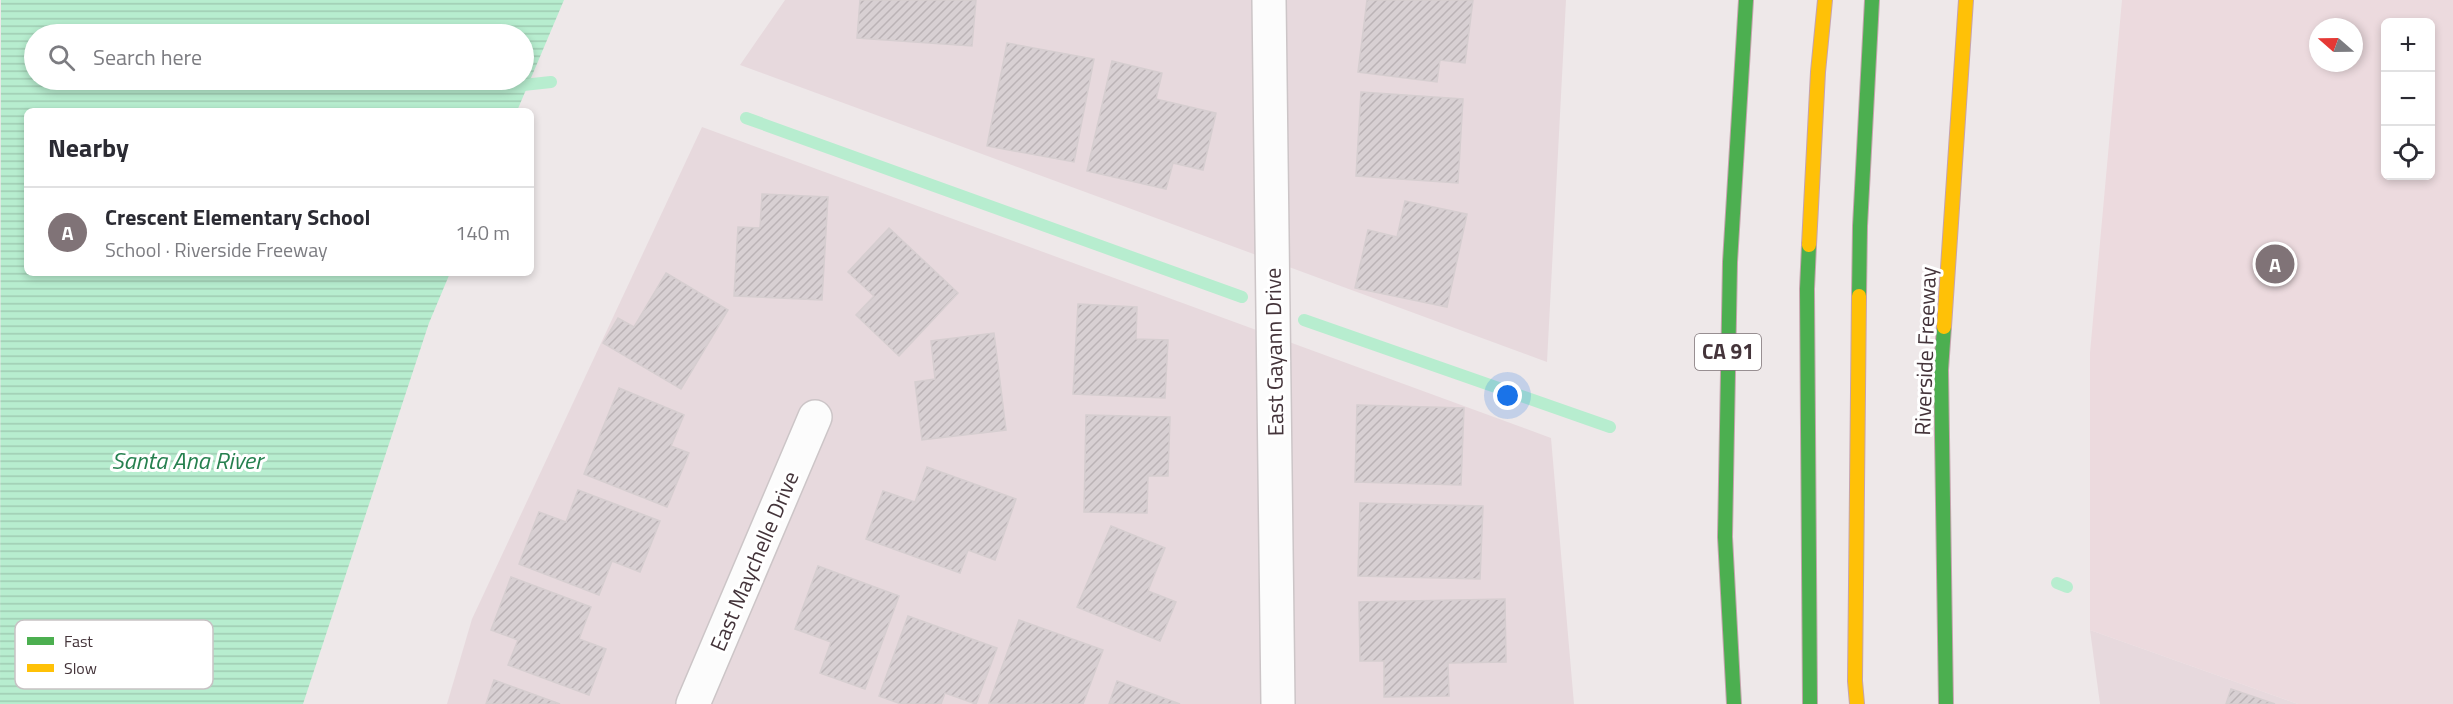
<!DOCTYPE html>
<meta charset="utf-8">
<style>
body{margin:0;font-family:"Titillium Web",sans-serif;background:#f7f7f7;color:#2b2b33}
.controls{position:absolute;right:18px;top:18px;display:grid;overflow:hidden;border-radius:9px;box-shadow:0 3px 9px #0003}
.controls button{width:54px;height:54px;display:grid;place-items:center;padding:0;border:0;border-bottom:2px solid #e1e1e2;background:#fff;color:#2b2b33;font:30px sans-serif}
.compass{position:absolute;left:2309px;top:18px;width:54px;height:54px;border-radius:50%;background:#fff;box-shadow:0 3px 9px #0003;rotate:290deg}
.you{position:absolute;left:1508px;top:396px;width:21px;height:21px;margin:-15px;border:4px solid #fff;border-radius:50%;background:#1a73e8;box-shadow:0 0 0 9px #1a73e833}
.badge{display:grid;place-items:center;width:39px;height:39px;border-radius:50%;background:#807377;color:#fff;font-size:20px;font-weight:700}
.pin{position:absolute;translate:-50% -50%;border:3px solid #fff;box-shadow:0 2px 6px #0006}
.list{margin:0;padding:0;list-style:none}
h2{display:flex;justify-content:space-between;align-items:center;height:78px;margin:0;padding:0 24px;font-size:26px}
h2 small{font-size:20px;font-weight:400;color:#7c7c81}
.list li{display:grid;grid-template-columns:39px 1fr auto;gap:18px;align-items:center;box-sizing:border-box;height:90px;padding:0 24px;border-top:2px solid #e1e1e2}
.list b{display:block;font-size:22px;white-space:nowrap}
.list p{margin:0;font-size:20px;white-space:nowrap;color:#7c7c81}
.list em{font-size:20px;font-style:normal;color:#7c7c81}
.icon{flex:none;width:33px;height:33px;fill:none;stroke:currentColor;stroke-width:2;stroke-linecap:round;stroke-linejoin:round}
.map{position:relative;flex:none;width:2453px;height:704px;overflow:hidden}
.search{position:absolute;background:#fff;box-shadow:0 3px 9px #0003;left:24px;top:24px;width:510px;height:66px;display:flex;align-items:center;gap:15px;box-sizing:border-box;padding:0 21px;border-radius:33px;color:#7c7c81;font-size:22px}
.panel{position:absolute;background:#fff;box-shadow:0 3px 9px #0003;left:24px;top:108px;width:510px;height:168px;border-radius:9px}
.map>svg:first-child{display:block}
.residential{fill:#e7d9dd}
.education{fill:#ecdade;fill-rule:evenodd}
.water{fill:url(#water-rules);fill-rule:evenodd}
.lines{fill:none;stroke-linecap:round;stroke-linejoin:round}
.stream{stroke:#b7edcf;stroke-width:12}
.building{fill:url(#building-hatch);stroke:#d6ced0;stroke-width:1.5}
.street-casing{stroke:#ccc5c7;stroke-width:36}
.fast-casing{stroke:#c6a3ae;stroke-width:16}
.slow-casing{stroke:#c6a3ae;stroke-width:16}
.street{stroke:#fcfcfc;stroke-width:33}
.fast{stroke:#4caf50;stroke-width:14}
.slow{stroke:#ffc107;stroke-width:14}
.labels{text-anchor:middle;stroke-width:6;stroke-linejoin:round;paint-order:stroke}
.shield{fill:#fff;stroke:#7c7175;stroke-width:1.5}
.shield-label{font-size:21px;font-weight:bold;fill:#44343a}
.street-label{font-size:22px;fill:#44343a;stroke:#fff}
.water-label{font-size:24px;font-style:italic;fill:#26804f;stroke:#fff}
.key{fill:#fff;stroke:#c7c2c4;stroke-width:1.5}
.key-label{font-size:16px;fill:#44343a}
</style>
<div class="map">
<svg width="2453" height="704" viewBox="0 0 2453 704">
<defs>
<pattern id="water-rules" width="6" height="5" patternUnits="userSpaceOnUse" patternTransform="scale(1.5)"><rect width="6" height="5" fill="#b7edcf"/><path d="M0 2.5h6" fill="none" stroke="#9fccb2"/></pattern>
<pattern id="building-hatch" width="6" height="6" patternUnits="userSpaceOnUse" patternTransform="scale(1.5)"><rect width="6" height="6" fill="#d8d0d3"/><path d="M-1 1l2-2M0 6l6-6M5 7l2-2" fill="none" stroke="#bbb3b6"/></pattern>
</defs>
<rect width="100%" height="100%" fill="#eee8e9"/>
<g class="residential">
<path d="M785,0H1566L1547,362L740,65Z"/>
<path d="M702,127L1551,438L1574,704H447L472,619Z"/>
<path d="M2090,630L2298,704H2100Z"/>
</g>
<path class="education" d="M2122,0H2453V704H2298L2090,630V353ZM2386,22H2430V176H2386ZM2318,27H2354V63H2318Z"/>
<path class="water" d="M1,0H564L517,111H27V273H450L429,323L303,704H0ZM34,34H524V80H34Z"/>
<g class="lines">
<g class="stream">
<path d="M514,86L551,82"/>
<path d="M746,118L1242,297"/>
<path d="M1304,320L1610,427"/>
<path d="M2057,583L2067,587"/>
</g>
</g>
<g class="building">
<path d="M860,0H976L972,46L857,38Z"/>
<path d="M1367,0H1473L1465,63L1440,60L1437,82L1358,72Z"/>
<path d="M1007,43L1094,59L1074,162L987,146Z"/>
<path d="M1112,61L1162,73L1156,99L1216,113L1203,170L1173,163L1166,189L1087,171Z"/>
<path d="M1361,92L1463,99L1458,183L1356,176Z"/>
<path d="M762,194L828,197L822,300L734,296L738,227L760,228Z"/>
<path d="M1405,201L1467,214L1447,307L1355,288L1368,230L1397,237Z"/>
<path d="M889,228L958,293L899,356L856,315L874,296L848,272Z"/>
<path d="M666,273L728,310L681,389L603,343L618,318L634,327Z"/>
<path d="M1078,304L1137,307L1136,339L1168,340L1165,398L1073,394Z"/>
<path d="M994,333L1006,430L922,440L915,382L935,379L931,341Z"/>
<path d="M619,388L684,415L671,446L689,453L667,507L584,474Z"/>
<path d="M1357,405L1464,408L1461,485L1355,482Z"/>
<path d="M1086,415L1170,417L1168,476H1148L1147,513L1084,512Z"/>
<path d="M927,467L1016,499L995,560L968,550L960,573L866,539L883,491L915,502Z"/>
<path d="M578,490L660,521L640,572L612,561L599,595L519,564L539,512L566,522Z"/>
<path d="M1360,503L1483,506L1480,579L1358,576Z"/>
<path d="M1111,526L1165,548L1148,591L1176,602L1160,641L1077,607Z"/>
<path d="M818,566L899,596L865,689L820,673L831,642L795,629Z"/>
<path d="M511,577L591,607L579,639L606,649L589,695L508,665L518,640L491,630Z"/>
<path d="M1505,599L1506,662L1448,663L1449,696L1384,697V661H1360L1359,602Z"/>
<path d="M908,616L997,648L976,704L945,693L941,704H901L879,696Z"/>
<path d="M1019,620L1103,650L1083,704L989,703Z"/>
<path d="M494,680L560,704H486Z"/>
<path d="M1117,681L1180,704H1109Z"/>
<path d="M2231,689L2275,704H2226Z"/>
</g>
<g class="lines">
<defs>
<g id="street">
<path d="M1269,0L1278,704"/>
<path d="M693,704L815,417"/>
</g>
<g id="fast">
<path d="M1809,245L1807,289L1810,704"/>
<path d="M1859,296L1860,226L1872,0"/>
<path d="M1944,327L1941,370L1946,704"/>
<path d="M1734,704L1725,537L1730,262L1746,0"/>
</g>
<g id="slow">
<path d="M1809,245L1818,72L1825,0"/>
<path d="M1944,327L1966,0"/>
<path d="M1857,704L1855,681L1859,296"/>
</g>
</defs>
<use href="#street" class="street-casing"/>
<use href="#fast" class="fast-casing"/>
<use href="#slow" class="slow-casing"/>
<use href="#street" class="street"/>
<use href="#fast" class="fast"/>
<use href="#slow" class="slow"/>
</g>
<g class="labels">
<rect class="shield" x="1695" y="334" width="66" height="36" rx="4.5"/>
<g class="shield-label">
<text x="1728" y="359">CA 91</text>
</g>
<g class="street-label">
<text transform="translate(1925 351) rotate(-88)" y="8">Riverside Freeway</text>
<text transform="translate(1274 352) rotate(-91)" y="8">East Gayann Drive</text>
<text transform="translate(754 561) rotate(-67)" y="8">East Maychelle Drive</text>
</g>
<g class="water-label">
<text x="187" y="469">Santa Ana River</text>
</g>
</g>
<rect x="15" y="620" width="198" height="69" rx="9" class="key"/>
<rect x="27" y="637" width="27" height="8" fill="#4caf50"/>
<rect x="27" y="664" width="27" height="8" fill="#ffc107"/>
<g class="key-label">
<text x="64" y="647">Fast</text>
<text x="64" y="674">Slow</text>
</g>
</svg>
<div class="controls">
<button>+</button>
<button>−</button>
<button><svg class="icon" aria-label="locate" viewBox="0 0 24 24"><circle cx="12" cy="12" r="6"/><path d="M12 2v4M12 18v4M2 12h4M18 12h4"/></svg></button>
</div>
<svg class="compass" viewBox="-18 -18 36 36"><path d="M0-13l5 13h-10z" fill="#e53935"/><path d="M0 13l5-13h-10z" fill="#7c7c81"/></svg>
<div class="you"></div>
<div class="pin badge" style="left:2275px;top:264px">A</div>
<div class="search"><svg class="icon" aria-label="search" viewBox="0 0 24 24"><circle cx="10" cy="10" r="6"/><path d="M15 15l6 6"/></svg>Search here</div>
<section class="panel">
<h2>Nearby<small></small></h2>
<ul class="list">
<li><span class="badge">A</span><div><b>Crescent Elementary School</b><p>School · Riverside Freeway</p></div><em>140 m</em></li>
</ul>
</section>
</div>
